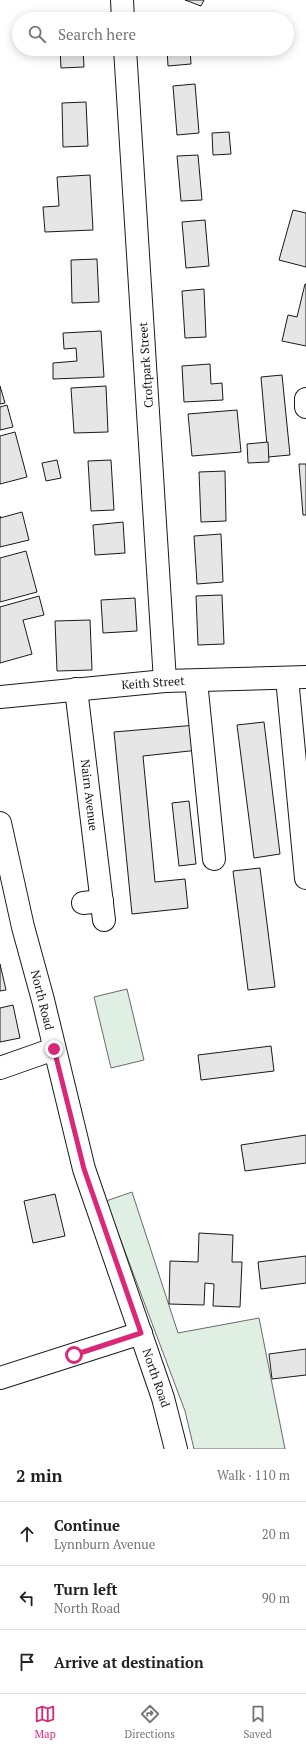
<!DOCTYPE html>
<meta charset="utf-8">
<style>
body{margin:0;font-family:"PT Serif",serif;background:#f2f2f2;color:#222}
.stop{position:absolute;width:12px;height:12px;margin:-9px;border:3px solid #db2777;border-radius:50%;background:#fff}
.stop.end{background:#db2777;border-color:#fff;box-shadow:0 1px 4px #0008}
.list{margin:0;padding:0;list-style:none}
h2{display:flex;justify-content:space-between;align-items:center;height:52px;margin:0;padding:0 16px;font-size:17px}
h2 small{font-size:13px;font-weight:400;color:#767676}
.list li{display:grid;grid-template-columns:26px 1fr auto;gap:12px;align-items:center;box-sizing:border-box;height:64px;padding:0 16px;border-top:1px solid #e0e0e0}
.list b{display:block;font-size:15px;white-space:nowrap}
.list p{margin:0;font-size:13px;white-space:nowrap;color:#767676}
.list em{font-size:13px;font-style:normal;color:#767676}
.icon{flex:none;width:22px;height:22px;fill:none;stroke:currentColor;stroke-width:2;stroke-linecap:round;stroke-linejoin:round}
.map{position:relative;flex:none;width:306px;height:1449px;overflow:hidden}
.search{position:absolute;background:#fff;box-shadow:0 2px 10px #0003;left:12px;right:12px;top:12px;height:44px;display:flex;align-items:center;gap:10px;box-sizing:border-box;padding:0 14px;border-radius:22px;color:#767676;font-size:15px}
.sheet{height:244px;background:#fff}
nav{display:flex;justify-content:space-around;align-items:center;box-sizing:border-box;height:56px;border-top:1px solid #e0e0e0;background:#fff;font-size:11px;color:#767676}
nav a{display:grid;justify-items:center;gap:2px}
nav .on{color:#db2777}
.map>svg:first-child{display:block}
.green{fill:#e0efe3;stroke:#6a6a6a}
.building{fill:#e6e6e6;stroke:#1a1a1a}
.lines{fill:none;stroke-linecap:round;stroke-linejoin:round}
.minor-casing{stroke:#1a1a1a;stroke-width:24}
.major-casing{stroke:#1a1a1a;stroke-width:24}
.minor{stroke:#fff;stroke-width:22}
.major{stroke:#fff;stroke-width:22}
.route{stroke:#db2777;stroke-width:5}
.labels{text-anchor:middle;stroke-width:3;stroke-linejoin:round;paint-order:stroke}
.street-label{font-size:12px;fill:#1a1a1a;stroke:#fff}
</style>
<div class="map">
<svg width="306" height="1449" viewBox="0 0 306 1449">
<rect width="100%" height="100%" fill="#fff"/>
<g class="green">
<path d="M127,989L144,1060L111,1068L94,997Z"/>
<path d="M132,1192L178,1333L259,1318L285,1449H194L185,1411L106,1201Z"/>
</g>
<g class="building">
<path d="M185,0H204L201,6Z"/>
<path d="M60,49H83L84,67L61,68Z"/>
<path d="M167,49H190L191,64L168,66Z"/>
<path d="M195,84L199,133L177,135L173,86Z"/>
<path d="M86,102L88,146L63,147L62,103Z"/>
<path d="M229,132L231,154L213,155L212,133Z"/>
<path d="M198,155L202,200L181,201L177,156Z"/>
<path d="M90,175L93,230L45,232L43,207L59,206L57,177Z"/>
<path d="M293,210L306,213V267L279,260Z"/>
<path d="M205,220L209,266L186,268L182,222Z"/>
<path d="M97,259L99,302L72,303L71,260Z"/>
<path d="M305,284H306V346L282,341L288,315L297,317Z"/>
<path d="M204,289L206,337L185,338L182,291Z"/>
<path d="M101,331L104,377L53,379V363L77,361L76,348L64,349L63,333Z"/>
<path d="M210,364L211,384L222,383L223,400L184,402L182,366Z"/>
<path d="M282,375L290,455L268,457L261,377Z"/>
<path d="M0,386L5,403L0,404Z"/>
<path d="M106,386L108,432L74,433L71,388Z"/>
<path d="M7,405L13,427L0,430V407Z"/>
<path d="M237,410L241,452L192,456L188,414Z"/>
<path d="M15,432L27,477L0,484V436Z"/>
<path d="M268,442L269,462L248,463L247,444Z"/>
<path d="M57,460L61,478L46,481L42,463Z"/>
<path d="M111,460L114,510L91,511L88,461Z"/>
<path d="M299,464H306V515H303Z"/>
<path d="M225,471L226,521L201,522L199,472Z"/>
<path d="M22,512L29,540L0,547V516V518Z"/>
<path d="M123,522L125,553L95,555L93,525Z"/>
<path d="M221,534L223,582L197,584L194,536Z"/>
<path d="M26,551L37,592L0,602V558Z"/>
<path d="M222,595L224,644L198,645L196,596Z"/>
<path d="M39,596L44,615L23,620L32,654L0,663V607Z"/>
<path d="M135,598L137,631L103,633L101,600Z"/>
<path d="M90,620L92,670L57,671L55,621Z"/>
<path d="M264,722L280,854L254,858L237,725Z"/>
<path d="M196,725L199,750L143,756L155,882L185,879L188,908L132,914L114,732Z"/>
<path d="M189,801L196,864L179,866L172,803Z"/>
<path d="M260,868L275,987L248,990L233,871Z"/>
<path d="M0,964L6,990L0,991Z"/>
<path d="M13,1005L20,1038L0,1042V1008Z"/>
<path d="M271,1046L274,1071L201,1080L198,1055Z"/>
<path d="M306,1135V1163L245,1171L241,1145Z"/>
<path d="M55,1194L65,1236L33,1243L24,1201Z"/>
<path d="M199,1233L233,1235L232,1262H242L240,1307L213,1306L214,1284L205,1283L204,1305L169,1304L170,1261L198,1262Z"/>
<path d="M306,1256V1283L261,1289L258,1262Z"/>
<path d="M306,1349V1375L272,1379L269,1354Z"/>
</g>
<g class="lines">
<defs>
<g id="minor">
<path d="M122,0L123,19"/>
<path d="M125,49L165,681"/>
<path d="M306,399V407"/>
<path d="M287,678L306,878"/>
<path d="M196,681L214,859"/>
<path d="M76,689L104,920"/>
<path d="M0,697L165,681L306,677"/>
<path d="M83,903L102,901"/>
<path d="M0,1068L54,1049"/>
<path d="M0,1378L141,1333"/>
</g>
<path id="major" d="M0,823L23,927L43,1000L84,1169L163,1398L176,1449"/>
</defs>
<use href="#minor" class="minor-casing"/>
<use href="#major" class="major-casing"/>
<use href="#minor" class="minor"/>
<use href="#major" class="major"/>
</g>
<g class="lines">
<path class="route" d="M54,1049L84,1169L141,1333L74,1355"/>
</g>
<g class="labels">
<g class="street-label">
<text transform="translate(146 365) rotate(-94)" y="4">Croftpark Street</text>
<text transform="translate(153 683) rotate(-4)" y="4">Keith Street</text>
<text transform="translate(89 795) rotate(83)" y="4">Nairn Avenue</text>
<text transform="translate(42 1000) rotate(76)" y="4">North Road</text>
<text transform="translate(156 1378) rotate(71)" y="4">North Road</text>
</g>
</g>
</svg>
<div class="stop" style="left:74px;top:1355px"></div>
<div class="stop end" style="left:54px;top:1049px"></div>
<div class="search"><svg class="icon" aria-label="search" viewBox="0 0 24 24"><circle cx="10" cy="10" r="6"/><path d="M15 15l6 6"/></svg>Search here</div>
</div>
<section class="sheet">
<h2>2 min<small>Walk · 110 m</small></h2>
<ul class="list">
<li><svg class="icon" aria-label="ahead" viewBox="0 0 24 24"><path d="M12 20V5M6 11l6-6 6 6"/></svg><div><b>Continue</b><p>Lynnburn Avenue</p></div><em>20 m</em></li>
<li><svg class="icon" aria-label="left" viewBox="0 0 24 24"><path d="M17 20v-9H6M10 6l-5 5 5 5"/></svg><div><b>Turn left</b><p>North Road</p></div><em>90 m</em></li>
<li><svg class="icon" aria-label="arrive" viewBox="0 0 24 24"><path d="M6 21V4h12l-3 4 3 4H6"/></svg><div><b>Arrive at destination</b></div></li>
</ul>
</section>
<nav>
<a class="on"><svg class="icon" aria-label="map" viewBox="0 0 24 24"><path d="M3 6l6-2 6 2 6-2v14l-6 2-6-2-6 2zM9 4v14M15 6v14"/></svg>Map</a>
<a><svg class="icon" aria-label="directions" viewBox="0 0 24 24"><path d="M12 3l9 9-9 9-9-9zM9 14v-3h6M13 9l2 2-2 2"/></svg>Directions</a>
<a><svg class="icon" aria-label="saved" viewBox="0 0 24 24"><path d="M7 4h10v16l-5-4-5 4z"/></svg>Saved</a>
</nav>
